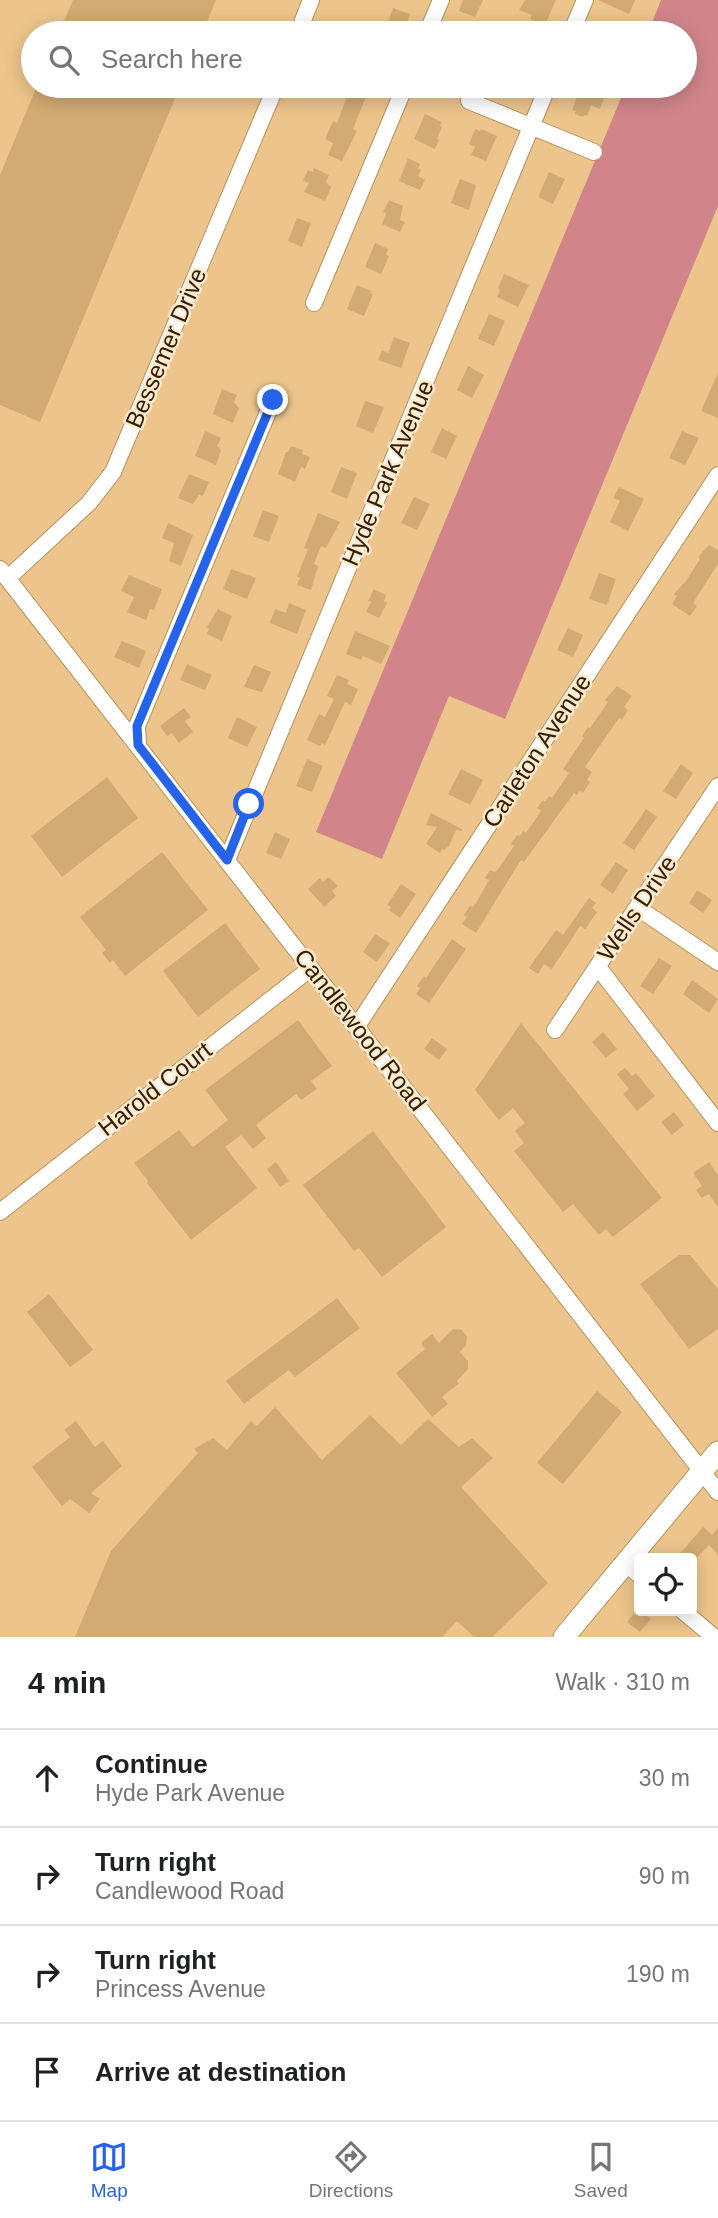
<!DOCTYPE html>
<meta charset="utf-8">
<style>
body{margin:0;font-family:Helvetica,sans-serif;background:#f6f6f6;color:#202124}
.controls{position:absolute;right:21px;bottom:21px;display:grid;overflow:hidden;border-radius:7px;box-shadow:0 4px 18px #0003}
.controls button{width:63px;height:63px;display:grid;place-items:center;padding:0;border:0;border-bottom:2px solid #e0e0e0;background:#fff;color:#202124;font:35px sans-serif}
.stop{position:absolute;width:21px;height:21px;margin:-16px;border:5px solid #2563eb;border-radius:50%;background:#fff}
.stop.end{background:#2563eb;border-color:#fff;box-shadow:0 2px 7px #0008}
.list{margin:0;padding:0;list-style:none}
h2{display:flex;justify-content:space-between;align-items:center;height:91px;margin:0;padding:0 28px;font-size:30px}
h2 small{font-size:23px;font-weight:400;color:#757577}
.list li{display:grid;grid-template-columns:46px 1fr auto;gap:21px;align-items:center;box-sizing:border-box;height:98px;padding:0 28px;border-top:2px solid #e0e0e0}
.list b{display:block;font-size:26px;white-space:nowrap}
.list p{margin:0;font-size:23px;white-space:nowrap;color:#757577}
.list em{font-size:23px;font-style:normal;color:#757577}
.icon{flex:none;width:38px;height:38px;fill:none;stroke:currentColor;stroke-width:2;stroke-linecap:round;stroke-linejoin:round}
.map{position:relative;flex:none;width:718px;height:1637px;overflow:hidden}
.search{position:absolute;background:#fff;box-shadow:0 4px 18px #0003;left:21px;right:21px;top:21px;height:77px;display:flex;align-items:center;gap:18px;box-sizing:border-box;padding:0 24px;border-radius:38px;color:#757577;font-size:26px}
.sheet{height:483px;background:#fff}
nav{display:flex;justify-content:space-around;align-items:center;box-sizing:border-box;height:98px;border-top:2px solid #e0e0e0;background:#fff;font-size:19px;color:#757577}
nav a{display:grid;justify-items:center;gap:4px}
nav .on{color:#2563eb}
.map>svg:first-child{display:block}
.green{fill:#d1858a}
.building{fill:#d1ab73}
.lines{fill:none;stroke-linecap:round;stroke-linejoin:round}
.minor-casing{stroke:#b69159;stroke-width:18}
.major-casing{stroke:#b69159;stroke-width:23}
.minor{stroke:#fff;stroke-width:16}
.major{stroke:#fff;stroke-width:21}
.route{stroke:#2563eb;stroke-width:9}
.labels{text-anchor:middle;stroke-width:5;stroke-linejoin:round;paint-order:stroke}
.street-label{font-size:24px;fill:#2f2008;stroke:#fee9cd}
</style>
<div class="map">
<svg width="718" height="1637" viewBox="0 0 718 1637">
<rect width="100%" height="100%" fill="#edc58c"/>
<path class="green" d="M661,0H718V206L505,719L449,696L382,859L316,832L626,86H685V33H648Z"/>
<g class="building">
<path d="M73,0H216L202,33H59Z"/>
<path d="M463,0H483L475,17L459,11Z"/>
<path d="M525,0H556L545,25L530,19L532,15L519,10Z"/>
<path d="M598,0H635L629,14Z"/>
<path d="M393,8L410,14L406,26L402,33H384Z"/>
<path d="M37,86H180L40,422L0,405V175Z"/>
<path d="M351,86L369,89L353,129L357,131L342,161L328,155L333,143L325,139L333,121L337,123Z"/>
<path d="M581,87L605,96L600,109L591,105L587,116L584,115L583,117L575,114L576,111L572,110Z"/>
<path d="M425,114L442,122L440,126L442,127L437,139L439,140L435,149L414,139Z"/>
<path d="M475,129L480,131L481,129L497,136L486,161L471,155L475,147L469,144Z"/>
<path d="M408,158L420,164L418,169L421,170L418,176L425,180L420,190L399,181Z"/>
<path d="M314,168L329,175L326,182L331,187L325,201L304,192L309,183L303,181L308,170L313,172Z"/>
<path d="M549,172L565,179L553,204L538,197Z"/>
<path d="M460,179L476,185L469,210L451,203Z"/>
<path d="M389,200L403,206L400,220L405,222L400,232L382,224L386,213L383,212Z"/>
<path d="M297,218L311,223L302,247L288,241Z"/>
<path d="M375,243L388,249L386,255L389,256L381,274L365,267Z"/>
<path d="M504,274L529,285L518,307L497,297L500,290L498,288Z"/>
<path d="M357,285L371,291L370,293L373,294L364,316L347,309Z"/>
<path d="M489,314L505,321L494,346L478,339Z"/>
<path d="M394,337L410,343L401,368L378,360L382,350L388,353Z"/>
<path d="M468,366L484,375L472,398L457,390Z"/>
<path d="M718,373V418L701,411Z"/>
<path d="M222,389L237,395L234,402L239,408L233,423L213,414Z"/>
<path d="M365,401L384,407L373,433L356,426Z"/>
<path d="M442,428L457,436L446,459L431,452Z"/>
<path d="M205,431L221,438L217,446L221,450L216,465L195,456Z"/>
<path d="M682,431L699,438L685,465L669,458Z"/>
<path d="M291,446L303,450L302,454L310,457L305,469L301,467L295,482L278,474L286,452H288Z"/>
<path d="M341,467L357,473L347,499L331,492Z"/>
<path d="M189,474L209,482L203,496L199,495L193,504L178,498Z"/>
<path d="M619,487L644,499L628,531L610,522L620,501L613,498Z"/>
<path d="M414,497L430,504L417,530L401,523Z"/>
<path d="M263,510L279,516L269,542L253,536Z"/>
<path d="M318,513L340,522L326,548L321,546L314,564L318,566L311,590L297,585L300,578L297,577L308,549L304,548Z"/>
<path d="M168,523L193,535L181,566L169,561L174,543L162,538Z"/>
<path d="M709,545L718,550V564L693,603L697,606L690,616L672,604L677,596L674,594L686,581L700,559L698,557Z"/>
<path d="M231,569L256,578L247,599L223,589Z"/>
<path d="M599,573L616,579L607,605L589,599Z"/>
<path d="M129,575L162,589L154,610L150,609L146,620L127,612L134,597L121,591Z"/>
<path d="M374,589L386,595L384,601L387,603L379,618L366,612L371,602L368,601Z"/>
<path d="M289,603L306,610L297,634L270,623L275,609L286,613Z"/>
<path d="M218,609L232,616L222,641L207,634L209,629L207,627Z"/>
<path d="M568,628L583,635L573,657L557,650Z"/>
<path d="M355,631L390,646L381,664L363,656L361,660L346,654Z"/>
<path d="M122,641L146,651L139,668L114,657Z"/>
<path d="M187,664L212,675L205,690L180,680Z"/>
<path d="M254,665L271,672L262,692L244,687Z"/>
<path d="M337,675L349,680L347,684L358,689L351,705L345,702L325,745L322,743L320,746L307,740L319,714L325,717L334,699L327,696Z"/>
<path d="M617,686L632,696L624,707L628,710L622,720L619,718L585,767L592,772L587,780L590,782L583,793L579,791L577,795L574,793L524,862L521,860L476,933L462,924L467,917L464,915L470,906L473,907L476,903L489,880L485,878L490,870L495,872L499,868L514,846L511,844L517,835L520,836L523,831L526,833L541,811L537,808L543,800L545,802L549,796L552,798L569,773L563,769L584,738L582,736L588,727L590,728L608,702L605,700Z"/>
<path d="M184,708L191,717L185,721L193,732L179,743L172,733L167,736L160,726Z"/>
<path d="M237,717L257,727L247,747L228,738Z"/>
<path d="M307,759L323,766L312,792L296,786Z"/>
<path d="M681,764L693,773L676,799L663,791Z"/>
<path d="M461,769L483,780L470,805L448,794Z"/>
<path d="M107,777L138,818L62,877L31,836Z"/>
<path d="M646,809L657,817L634,850L623,843Z"/>
<path d="M431,813L462,829V831L456,830L449,846L444,850L442,849L440,853L426,844L437,827L426,825Z"/>
<path d="M275,832L290,839L281,859L266,853Z"/>
<path d="M162,852L208,910L125,976L113,960L110,963L102,953L106,950L80,917Z"/>
<path d="M616,862L628,870L613,894L600,885Z"/>
<path d="M329,877L338,886L332,891L336,896L324,907L308,889L320,878L323,882Z"/>
<path d="M401,884L416,894L400,918L389,910L391,907L387,905Z"/>
<path d="M697,890L712,900L703,913L689,903Z"/>
<path d="M589,898L596,903L592,908L597,912L585,929L580,926L552,969L544,964L538,974L529,968L556,930L563,935Z"/>
<path d="M225,923L260,969L198,1017L163,971Z"/>
<path d="M375,934L390,943L377,962L363,952Z"/>
<path d="M452,939L466,949L429,1003L416,994L420,988L417,986L424,976L426,978Z"/>
<path d="M659,958L672,966L653,994L640,986Z"/>
<path d="M692,980L718,999L709,1013L683,994Z"/>
<path d="M298,1020L332,1066L311,1081L317,1089L301,1100L296,1094L256,1125L266,1138L253,1149L241,1135L225,1147L257,1188L191,1240L147,1183L148,1181L134,1163L179,1130L193,1147L228,1120L205,1090Z"/>
<path d="M521,1023L662,1198L613,1237L606,1229L599,1235L573,1204L563,1212L514,1151L524,1143L515,1131L525,1123L513,1108L499,1120L475,1090Z"/>
<path d="M603,1032L617,1049L606,1058L592,1042Z"/>
<path d="M432,1038L447,1049L439,1060L424,1049Z"/>
<path d="M625,1068L632,1076L636,1073L655,1096L637,1111L623,1094L629,1089L617,1074Z"/>
<path d="M674,1112L684,1125L672,1135L661,1122Z"/>
<path d="M373,1131L446,1227L382,1277L359,1248L354,1251L303,1185Z"/>
<path d="M276,1162L289,1181L280,1187L267,1169Z"/>
<path d="M709,1162L718,1175V1207L709,1194L702,1198L696,1190L702,1186L693,1173Z"/>
<path d="M679,1255H690L718,1289V1329L689,1349L640,1284Z"/>
<path d="M49,1294L93,1350L70,1367L27,1312Z"/>
<path d="M337,1298L360,1328L295,1377L289,1370L244,1404L226,1381Z"/>
<path d="M453,1329L462,1330L467,1337L466,1345L460,1352L468,1361V1369L457,1381L459,1383L442,1397L448,1404L432,1417L396,1373L425,1349L421,1343L432,1334L439,1343Z"/>
<path d="M597,1391L622,1412L563,1484L537,1463Z"/>
<path d="M275,1407L322,1460L370,1415L401,1445L428,1419L459,1447L472,1438L493,1458L461,1487L548,1583L492,1637H474L457,1621L442,1637H75L111,1551L198,1453L194,1449L213,1438L227,1450L251,1421L257,1426Z"/>
<path d="M76,1421L95,1447L103,1441L122,1466L91,1493L100,1499L89,1513L70,1499L62,1506L32,1467L70,1437L64,1430Z"/>
<path d="M703,1527L712,1535L718,1528V1554L709,1545L697,1558H676Z"/>
<path d="M638,1609L651,1619L640,1632L627,1622Z"/>
</g>
<g class="lines">
<defs>
<g id="minor">
<path d="M298,33L311,0"/>
<path d="M427,33L441,0"/>
<path d="M571,33L585,0"/>
<path d="M469,101L594,152"/>
<path d="M314,303L405,86"/>
<path d="M0,569L718,1492"/>
<path d="M8,578L89,503L113,472L276,86"/>
<path d="M138,745L137,726L273,400"/>
<path d="M227,860L548,86"/>
<path d="M638,908L718,962"/>
<path d="M598,967L718,1123"/>
<path d="M357,1026L718,475"/>
<path d="M555,1030L718,786"/>
<path d="M0,1212L311,968"/>
<path d="M626,1563L639,1575"/>
<path d="M683,1611L714,1637"/>
</g>
<path id="major" d="M564,1637L718,1452"/>
</defs>
<use href="#minor" class="minor-casing"/>
<use href="#major" class="major-casing"/>
<use href="#minor" class="minor"/>
<use href="#major" class="major"/>
</g>
<g class="lines">
<path class="route" d="M249,804L227,860L138,745L137,726L273,400"/>
</g>
<g class="labels">
<g class="street-label">
<text transform="translate(166 348) rotate(-67)" y="8">Bessemer Drive</text>
<text transform="translate(388 473) rotate(-67)" y="8">Hyde Park Avenue</text>
<text transform="translate(537 751) rotate(-57)" y="8">Carleton Avenue</text>
<text transform="translate(637 908) rotate(-56)" y="8">Wells Drive</text>
<text transform="translate(360 1030) rotate(52)" y="8">Candlewood Road</text>
<text transform="translate(155 1089) rotate(-38)" y="8">Harold Court</text>
</g>
</g>
</svg>
<div class="controls">
<button><svg class="icon" aria-label="locate" viewBox="0 0 24 24"><circle cx="12" cy="12" r="6"/><path d="M12 2v4M12 18v4M2 12h4M18 12h4"/></svg></button>
</div>
<div class="stop" style="left:249px;top:804px"></div>
<div class="stop end" style="left:273px;top:400px"></div>
<div class="search"><svg class="icon" aria-label="search" viewBox="0 0 24 24"><circle cx="10" cy="10" r="6"/><path d="M15 15l6 6"/></svg>Search here</div>
</div>
<section class="sheet">
<h2>4 min<small>Walk · 310 m</small></h2>
<ul class="list">
<li><svg class="icon" aria-label="ahead" viewBox="0 0 24 24"><path d="M12 20V5M6 11l6-6 6 6"/></svg><div><b>Continue</b><p>Hyde Park Avenue</p></div><em>30 m</em></li>
<li><svg class="icon" aria-label="right" viewBox="0 0 24 24"><path d="M7 20v-9h11M14 6l5 5-5 5"/></svg><div><b>Turn right</b><p>Candlewood Road</p></div><em>90 m</em></li>
<li><svg class="icon" aria-label="right" viewBox="0 0 24 24"><path d="M7 20v-9h11M14 6l5 5-5 5"/></svg><div><b>Turn right</b><p>Princess Avenue</p></div><em>190 m</em></li>
<li><svg class="icon" aria-label="arrive" viewBox="0 0 24 24"><path d="M6 21V4h12l-3 4 3 4H6"/></svg><div><b>Arrive at destination</b></div></li>
</ul>
</section>
<nav>
<a class="on"><svg class="icon" aria-label="map" viewBox="0 0 24 24"><path d="M3 6l6-2 6 2 6-2v14l-6 2-6-2-6 2zM9 4v14M15 6v14"/></svg>Map</a>
<a><svg class="icon" aria-label="directions" viewBox="0 0 24 24"><path d="M12 3l9 9-9 9-9-9zM9 14v-3h6M13 9l2 2-2 2"/></svg>Directions</a>
<a><svg class="icon" aria-label="saved" viewBox="0 0 24 24"><path d="M7 4h10v16l-5-4-5 4z"/></svg>Saved</a>
</nav>
